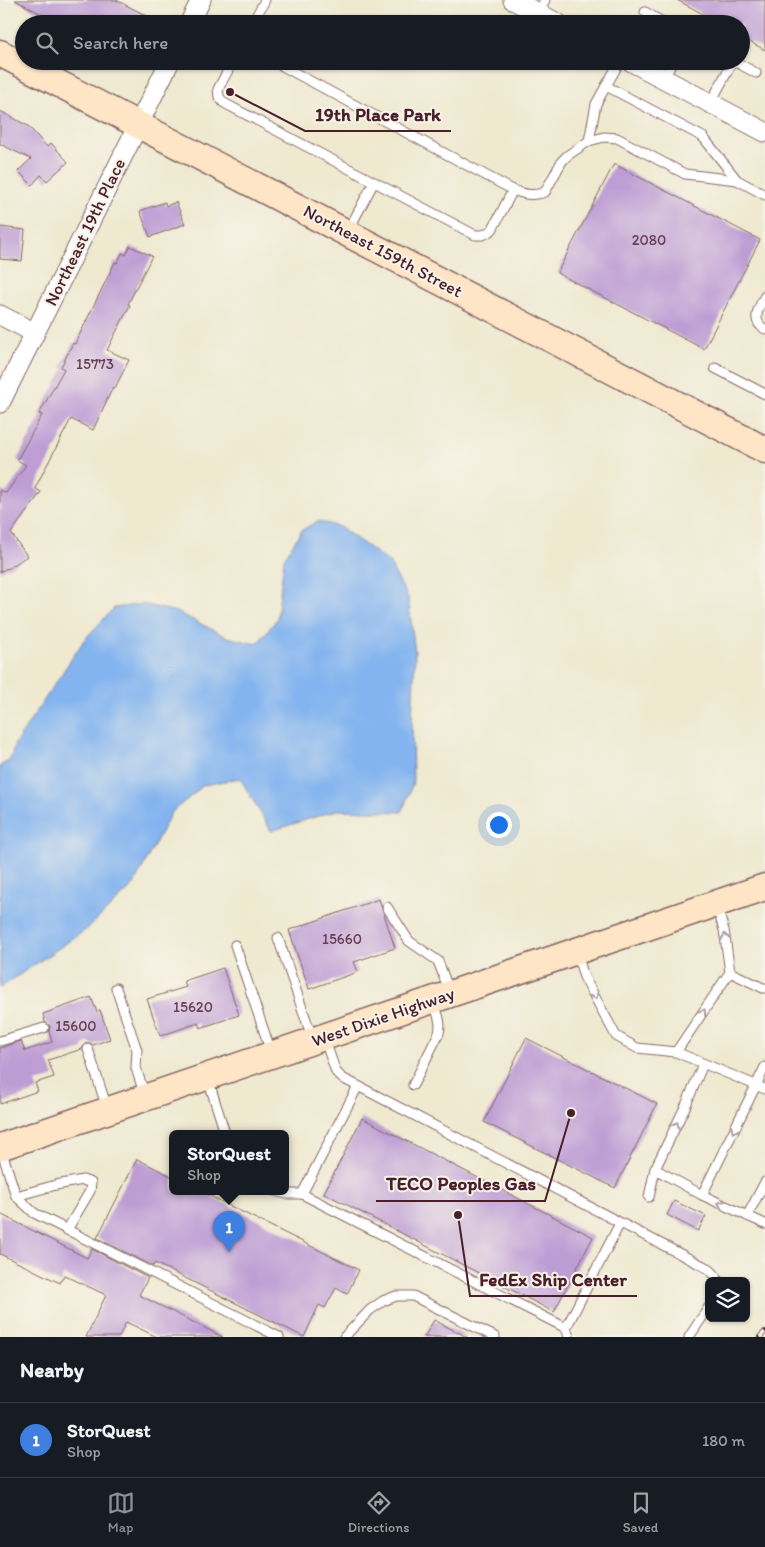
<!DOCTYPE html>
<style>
body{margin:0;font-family:Itim,sans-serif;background:#242831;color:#f1f3f6}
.controls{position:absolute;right:15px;bottom:15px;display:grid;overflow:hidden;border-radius:8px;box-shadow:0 1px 4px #0004}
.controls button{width:45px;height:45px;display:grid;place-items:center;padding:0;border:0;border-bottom:1px solid #363941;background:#171b24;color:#f1f3f6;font:25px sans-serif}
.you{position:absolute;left:498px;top:824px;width:18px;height:18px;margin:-12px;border:4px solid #fff;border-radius:50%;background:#1a73e8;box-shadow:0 0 0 8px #1a73e833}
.badge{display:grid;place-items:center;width:32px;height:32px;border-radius:50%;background:#8c9099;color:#fff;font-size:16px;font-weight:700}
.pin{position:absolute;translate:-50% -41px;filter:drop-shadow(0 1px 2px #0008)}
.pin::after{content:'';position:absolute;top:26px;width:18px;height:15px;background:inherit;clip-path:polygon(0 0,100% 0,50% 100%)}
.popup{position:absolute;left:169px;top:1130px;width:120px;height:65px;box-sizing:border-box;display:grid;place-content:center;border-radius:8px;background:#171b24;filter:drop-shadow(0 1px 4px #0005);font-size:16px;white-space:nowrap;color:#9ea1a6}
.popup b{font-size:19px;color:#f1f3f6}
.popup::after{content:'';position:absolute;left:50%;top:100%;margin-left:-10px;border:10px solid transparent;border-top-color:#171b24}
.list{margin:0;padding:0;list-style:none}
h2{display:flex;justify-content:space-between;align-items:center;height:65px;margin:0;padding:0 20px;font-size:21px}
h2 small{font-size:16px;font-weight:400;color:#9ea1a6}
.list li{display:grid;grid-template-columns:32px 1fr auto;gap:15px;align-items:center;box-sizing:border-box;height:75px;padding:0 20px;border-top:1px solid #363941}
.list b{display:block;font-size:19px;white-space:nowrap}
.list p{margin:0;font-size:16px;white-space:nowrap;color:#9ea1a6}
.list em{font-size:16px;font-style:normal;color:#9ea1a6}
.icon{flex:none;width:28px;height:28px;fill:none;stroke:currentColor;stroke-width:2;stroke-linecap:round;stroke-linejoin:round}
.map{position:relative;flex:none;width:765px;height:1337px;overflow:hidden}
.search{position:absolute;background:#171b24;box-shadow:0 1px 4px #0004;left:15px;right:15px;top:15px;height:55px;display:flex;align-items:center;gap:12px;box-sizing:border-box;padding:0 18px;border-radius:28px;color:#9ea1a6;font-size:19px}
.sheet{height:140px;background:#171b24}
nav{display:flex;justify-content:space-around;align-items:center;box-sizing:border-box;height:70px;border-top:1px solid #363941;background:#171b24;font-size:14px;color:#9ea1a6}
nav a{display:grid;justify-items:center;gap:2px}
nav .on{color:#8c9099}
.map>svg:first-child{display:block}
.water{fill:#83b4ef;stroke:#666a8d}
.building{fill:#bd9dd4}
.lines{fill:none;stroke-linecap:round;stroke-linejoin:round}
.lane-casing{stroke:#846665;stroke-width:11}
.street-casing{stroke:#846665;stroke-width:21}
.secondary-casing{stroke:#846665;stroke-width:29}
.lane{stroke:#fff;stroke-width:9}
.street{stroke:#fff;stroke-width:19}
.secondary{stroke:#fde5c5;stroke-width:26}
.rail-casing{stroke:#4a1f2b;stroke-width:5.5}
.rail{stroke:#f7f3e8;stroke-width:4;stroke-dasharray:11;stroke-linecap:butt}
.oneway{stroke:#ae9aa0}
.labels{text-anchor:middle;stroke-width:4;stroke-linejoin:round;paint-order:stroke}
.number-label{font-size:15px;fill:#673e55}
.street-label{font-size:18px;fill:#4a1f2b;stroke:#f7f3e8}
.leader{fill:none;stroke:#4a1f2b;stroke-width:2}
.callout-dot{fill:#4a1f2b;stroke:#f7f3e8;stroke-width:2}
.callout-label{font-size:19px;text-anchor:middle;font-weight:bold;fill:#4a1f2b;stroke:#f7f3e8;stroke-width:4;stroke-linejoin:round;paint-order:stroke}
</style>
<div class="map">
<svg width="765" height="1337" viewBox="0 0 765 1337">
<rect width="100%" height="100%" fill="#f7f3e8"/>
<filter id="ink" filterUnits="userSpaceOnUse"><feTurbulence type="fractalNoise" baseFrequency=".02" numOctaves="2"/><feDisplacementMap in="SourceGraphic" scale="10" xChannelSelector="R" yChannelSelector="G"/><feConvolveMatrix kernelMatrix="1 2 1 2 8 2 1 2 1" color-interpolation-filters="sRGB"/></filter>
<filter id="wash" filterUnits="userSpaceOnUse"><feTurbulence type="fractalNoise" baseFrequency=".0096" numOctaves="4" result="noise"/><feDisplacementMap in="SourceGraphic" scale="20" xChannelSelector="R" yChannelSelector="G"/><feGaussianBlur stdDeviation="1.12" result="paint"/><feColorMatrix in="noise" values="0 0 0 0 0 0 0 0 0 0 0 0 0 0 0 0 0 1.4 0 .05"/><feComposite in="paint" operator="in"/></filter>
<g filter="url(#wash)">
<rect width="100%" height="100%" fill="#efe9d0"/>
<path class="water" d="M318,521L340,527L389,562L408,598L415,652L412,723L413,783L402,812L337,810L271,831L240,778L204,785L171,813L133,886L87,929L0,988V766L10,760L15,744L84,640L114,608L143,604L177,612L227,637L257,644L277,619L284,558L302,530Z"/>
<g id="blocks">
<g class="building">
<path d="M15,0H116L163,24H60Z"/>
<path d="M677,0H765V50L741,37V24H722Z"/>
<path d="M0,111L28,126L47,147L51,143L68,162L47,181L41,175L32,185L18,171L31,159L0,144Z"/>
<path d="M614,164L760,240L704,349L557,273Z"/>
<path d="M165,202L166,206L176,202L185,224L150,237L140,211Z"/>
<path d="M0,227L25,230L22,261L0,259Z"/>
<path d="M130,246L152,256L128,304L130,305L107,350L129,360L115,388L113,387L93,430L71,419L35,488L41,492L11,533L27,556L8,569L7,568L0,572V490L6,493L26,465L17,460L42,415L39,414L64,369L61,367L73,343L75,344L115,262L117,263L122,253L126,255Z"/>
<path d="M379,899L395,948L354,962L358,972L309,989L289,930Z"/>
<path d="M223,968L239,1015L200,1028L198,1023L160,1036L147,999L186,987L184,981Z"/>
<path d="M91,997L97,1012L100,1010L110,1039L93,1045L90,1043H86L82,1049L48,1060L54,1077L35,1083L38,1091L0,1104V1048L21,1041L25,1051L52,1042L49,1032L50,1026L45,1022L43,1014Z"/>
<path d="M526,1038L657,1104L615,1188L484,1122Z"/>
<path d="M362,1118L593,1237L554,1312L324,1193Z"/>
<path d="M137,1159L173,1177V1191H200L359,1270L347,1294L336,1288L325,1308L319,1305L304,1337L155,1263L153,1266L97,1238Z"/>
<path d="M674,1201L706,1216L698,1231L667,1215Z"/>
<path d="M0,1214L87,1258L92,1249L148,1278L139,1295L223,1337H157L126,1322L119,1337H86L106,1295L64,1275L60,1283L0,1254Z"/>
<path d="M434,1320L467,1337H424Z"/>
</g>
</g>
</g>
<g filter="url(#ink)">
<use href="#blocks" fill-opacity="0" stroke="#846665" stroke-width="1"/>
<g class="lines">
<defs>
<g id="lane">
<path d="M645,12L666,24"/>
<path d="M538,13L545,0"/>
<path d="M252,24L265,0"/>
<path d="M233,61L218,89L219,97L224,103L475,235H483L492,230L513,190"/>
<path d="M273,61L513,190C525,194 533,197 545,192L562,161L568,155L589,141L604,137L617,138L685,174L737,180L765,195"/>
<path d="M620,61L606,86L703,137L737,180"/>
<path d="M734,61L756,73"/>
<path d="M663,80L673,61"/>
<path d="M710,104L733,61"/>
<path d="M589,141L596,104L606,86"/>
<path d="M348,231L374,182"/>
<path d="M765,296C759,307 750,321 765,329"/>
<path d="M715,368L765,394"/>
<path d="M387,907L409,941L438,961L450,993"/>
<path d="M278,938L313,1040"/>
<path d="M235,945L271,1052"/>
<path d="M577,954L584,977L616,1036L637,1048L676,1052L765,1089"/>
<path d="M730,972L763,988H765"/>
<path d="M116,988L137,1050L136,1068L145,1096"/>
<path d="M324,1038L336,1072L342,1078L358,1086"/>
<path d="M0,1041L44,1028"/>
<path d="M88,1049L107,1108"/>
<path d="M676,1052L730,972L724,930L716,905"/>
<path d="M208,1079L225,1133"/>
<path d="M413,1085L439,1033C442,1022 437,1013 434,1003"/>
<path d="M1,1149L16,1196L34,1213L279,1337"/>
<path d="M655,1169L702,1195L765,1224"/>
<path d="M274,1191L287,1194H302"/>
<path d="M702,1195L765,1067"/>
<path d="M16,1196L56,1185L83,1180L91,1183L90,1191L67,1230"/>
<path d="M649,1197L655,1169L686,1105L703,1064"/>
<path d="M747,1216L765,1182"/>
<path d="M566,1328L620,1223"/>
<path d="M344,1337L370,1310L383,1301L396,1296H413L495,1337"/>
<path d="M569,1337L566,1328L302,1194L358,1086L709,1269L716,1276L718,1281"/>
<path d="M689,1337L709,1307"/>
</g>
<g id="street">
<path d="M513,0L559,24"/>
<path d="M189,24L201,0"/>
<path d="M630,61L765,132"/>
<path d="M0,315L35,333"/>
<path d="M0,403L170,61"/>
</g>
<g id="secondary">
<path d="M0,53L765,450"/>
<path d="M0,1147L765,887"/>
</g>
</defs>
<use href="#lane" class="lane-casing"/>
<use href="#street" class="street-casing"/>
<use href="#secondary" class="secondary-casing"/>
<use href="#lane" class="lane"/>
<use href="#street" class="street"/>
<use href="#secondary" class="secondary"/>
<defs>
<path id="rail" d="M760,1337L765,1332"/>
</defs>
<use href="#rail" class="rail-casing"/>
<use href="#rail" class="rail"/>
</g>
<defs><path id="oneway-chevron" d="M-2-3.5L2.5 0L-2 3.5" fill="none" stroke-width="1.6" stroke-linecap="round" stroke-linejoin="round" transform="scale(1.25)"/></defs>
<g class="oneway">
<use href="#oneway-chevron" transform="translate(725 937) rotate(-99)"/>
<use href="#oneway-chevron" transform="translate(595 996) rotate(63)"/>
<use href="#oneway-chevron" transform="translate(703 1012) rotate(-56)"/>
<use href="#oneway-chevron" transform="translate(676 1125) rotate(-64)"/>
<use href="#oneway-chevron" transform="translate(734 1130) rotate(116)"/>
<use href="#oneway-chevron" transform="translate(721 1204) rotate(-155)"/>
</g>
</g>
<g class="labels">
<g class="number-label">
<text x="649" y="245">2080</text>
<text x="95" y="369">15773</text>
<text x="342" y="944">15660</text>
<text x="193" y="1012">15620</text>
<text x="76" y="1031">15600</text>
</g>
<g class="street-label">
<text transform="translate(85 232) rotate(-64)" y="6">Northeast 19th Place</text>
<text transform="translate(383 251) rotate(28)" y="6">Northeast 159th Street</text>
<text transform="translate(383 1017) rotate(-19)" y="6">West Dixie Highway</text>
</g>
</g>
<path class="leader" d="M230 92L305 131H451M571 1113L545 1201H376M458 1215L470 1296H637"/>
<g class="callout-dot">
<circle cx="230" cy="92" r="5"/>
<circle cx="571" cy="1113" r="5"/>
<circle cx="458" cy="1215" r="5"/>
</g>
<g class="callout-label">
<text x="378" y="121">19th Place Park</text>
<text x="461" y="1190">TECO Peoples Gas</text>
<text x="553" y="1286">FedEx Ship Center</text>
</g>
</svg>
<div class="controls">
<button><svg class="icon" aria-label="layers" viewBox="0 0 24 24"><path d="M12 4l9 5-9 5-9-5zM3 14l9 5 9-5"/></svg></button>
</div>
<div class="you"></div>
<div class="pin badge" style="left:229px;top:1252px;background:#3f7fe0">1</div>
<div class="popup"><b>StorQuest</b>Shop</div>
<div class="search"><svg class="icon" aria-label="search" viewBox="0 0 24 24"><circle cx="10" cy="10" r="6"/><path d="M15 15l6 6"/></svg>Search here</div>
</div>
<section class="sheet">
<h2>Nearby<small></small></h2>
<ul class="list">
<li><span class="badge" style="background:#3f7fe0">1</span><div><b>StorQuest</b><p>Shop</p></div><em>180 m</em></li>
</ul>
</section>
<nav>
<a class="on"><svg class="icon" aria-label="map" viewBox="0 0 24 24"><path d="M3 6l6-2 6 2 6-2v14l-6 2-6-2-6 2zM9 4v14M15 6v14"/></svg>Map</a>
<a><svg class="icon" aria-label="directions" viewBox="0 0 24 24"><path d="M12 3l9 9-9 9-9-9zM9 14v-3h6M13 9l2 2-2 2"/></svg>Directions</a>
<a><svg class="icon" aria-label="saved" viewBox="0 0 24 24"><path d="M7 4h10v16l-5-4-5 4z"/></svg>Saved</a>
</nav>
